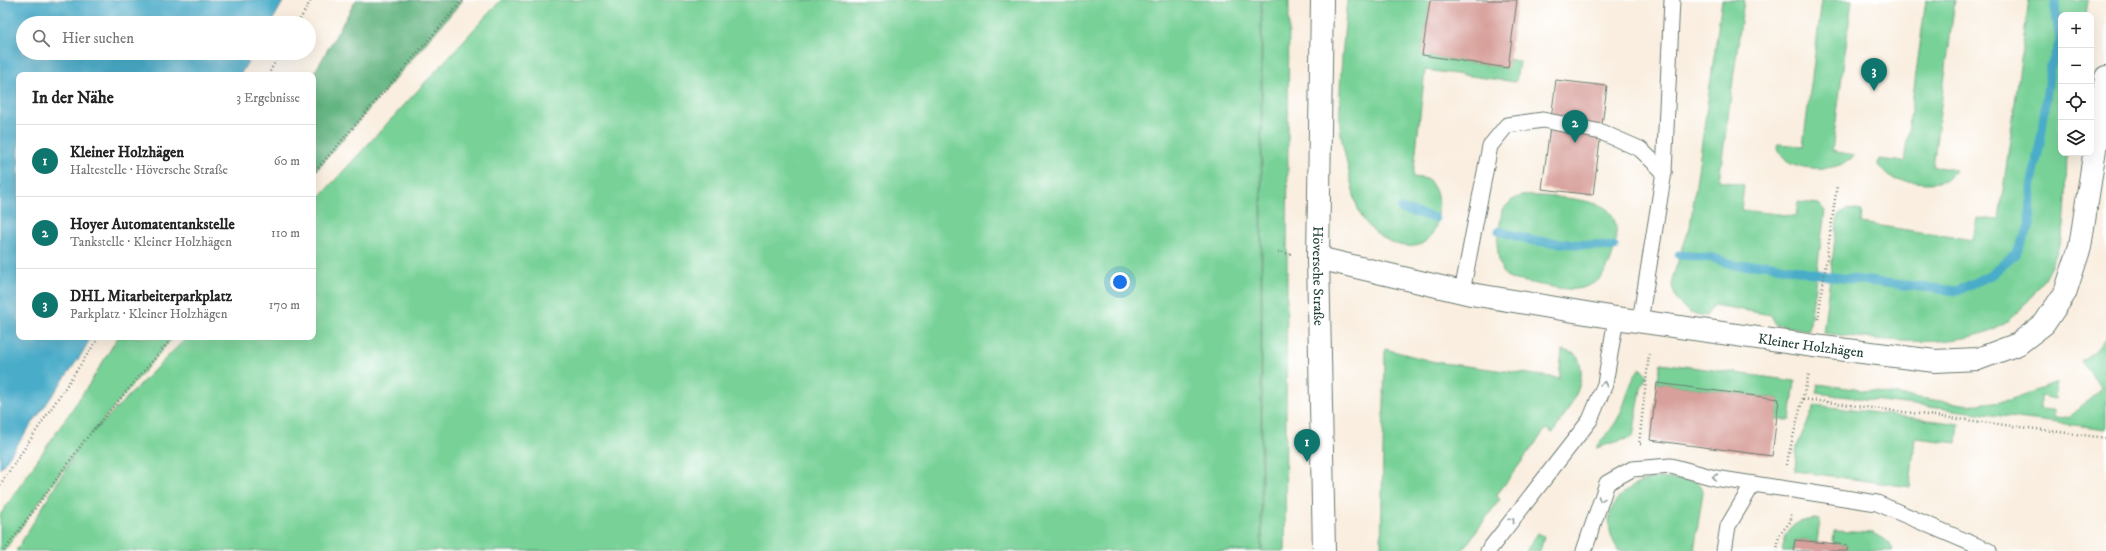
<!DOCTYPE html>
<html lang="de">
<meta charset="utf-8">
<style>
body{margin:0;font-family:"IM FELL DW Pica",serif;background:#f2f2f2;color:#222}
.controls{position:absolute;right:12px;top:12px;display:grid;overflow:hidden;border-radius:8px;box-shadow:0 4px 16px #0002}
.controls button{width:36px;height:36px;display:grid;place-items:center;padding:0;border:0;border-bottom:1px solid #e0e0e0;background:#fff;color:#222;font:20px sans-serif}
.you{position:absolute;left:1120px;top:282px;width:14px;height:14px;margin:-10px;border:3px solid #fff;border-radius:50%;background:#1a73e8;box-shadow:0 0 0 6px #1a73e833}
.badge{display:grid;place-items:center;width:26px;height:26px;border-radius:50%;background:#0f766e;color:#fff;font-size:13px;font-weight:700}
.pin{position:absolute;translate:-50% -33px;filter:drop-shadow(0 1px 2px #0008)}
.pin::after{content:'';position:absolute;top:21px;width:14px;height:12px;background:inherit;clip-path:polygon(0 0,100% 0,50% 100%)}
.list{margin:0;padding:0;list-style:none}
h2{display:flex;justify-content:space-between;align-items:center;height:52px;margin:0;padding:0 16px;font-size:17px}
h2 small{font-size:13px;font-weight:400;color:#767676}
.list li{display:grid;grid-template-columns:26px 1fr auto;gap:12px;align-items:center;box-sizing:border-box;height:72px;padding:0 16px;border-top:1px solid #e0e0e0}
.list b{display:block;font-size:15px;white-space:nowrap}
.list p{margin:0;font-size:13px;white-space:nowrap;color:#767676}
.list em{font-size:13px;font-style:normal;color:#767676}
.icon{flex:none;width:22px;height:22px;fill:none;stroke:currentColor;stroke-width:2;stroke-linecap:round;stroke-linejoin:round}
.map{position:relative;flex:none;width:2106px;height:551px;overflow:hidden}
.search{position:absolute;background:#fff;box-shadow:0 4px 16px #0002;left:16px;top:16px;width:300px;height:44px;display:flex;align-items:center;gap:10px;box-sizing:border-box;padding:0 14px;border-radius:22px;color:#767676;font-size:15px}
.panel{position:absolute;background:#fff;box-shadow:0 4px 16px #0002;left:16px;top:72px;width:300px;height:268px;border-radius:8px}
.map>svg:first-child{display:block}
.green{fill:#78d298;stroke:#4c8866}
.forest{fill:#62b480;stroke:#40785a}
.water{fill:#4aacc9;stroke:#34747e}
.lines{fill:none;stroke-linecap:round;stroke-linejoin:round}
.stream{stroke:#4aacc9;stroke-width:9}
.building{fill:#d8a09b}
.lane-casing{stroke:#6b7b70;stroke-width:17}
.street-casing{stroke:#6b7b70;stroke-width:24}
.secondary-casing{stroke:#6b7b70;stroke-width:24}
.path{stroke:#6b7b70;stroke-width:2.5;stroke-dasharray:1 3;stroke-linecap:butt}
.lane{stroke:#fff;stroke-width:15}
.street{stroke:#fff;stroke-width:22}
.secondary{stroke:#fff;stroke-width:22}
.oneway{stroke:#8f9e9a}
.labels{text-anchor:middle;stroke-width:4;stroke-linejoin:round;paint-order:stroke}
.street-label{font-size:14px;fill:#1f3d34;stroke:#fff}
</style>
<div class="map">
<svg width="2106" height="551" viewBox="0 0 2106 551">
<rect width="100%" height="100%" fill="#fff"/>
<filter id="ink" filterUnits="userSpaceOnUse"><feTurbulence type="fractalNoise" baseFrequency=".025" numOctaves="2"/><feDisplacementMap in="SourceGraphic" scale="8" xChannelSelector="R" yChannelSelector="G"/><feConvolveMatrix kernelMatrix="1 2 1 2 8 2 1 2 1" color-interpolation-filters="sRGB"/></filter>
<filter id="wash" filterUnits="userSpaceOnUse"><feTurbulence type="fractalNoise" baseFrequency=".012" numOctaves="4" result="noise"/><feDisplacementMap in="SourceGraphic" scale="16" xChannelSelector="R" yChannelSelector="G"/><feGaussianBlur stdDeviation="0.9" result="paint"/><feColorMatrix in="noise" values="0 0 0 0 0 0 0 0 0 0 0 0 0 0 0 0 0 1.4 0 .05"/><feComposite in="paint" operator="in"/></filter>
<g filter="url(#wash)">
<rect width="100%" height="100%" fill="#f9eedf"/>
<g class="green">
<path d="M501,0H1261V551H16L79,447L4,551H0V515L90,383L118,337H173L90,435L187,337H313V204Z"/>
<path d="M1262,0H1289L1285,551H1262Z"/>
<path d="M1347,0H1430L1422,55L1507,68L1509,59L1519,62L1516,82L1425,70L1413,177L1428,179C1438,191 1439,200 1438,215C1432,264 1384,248 1363,219C1356,209 1353,190 1350,178C1347,161 1341,142 1340,125C1338,84 1344,41 1347,0Z"/>
<path d="M1722,0H1744L1719,181L1744,185L1741,210L1796,216L1798,202L1819,204L1825,211L1809,330L1776,325L1771,315L1714,305L1706,316L1690,313L1684,308L1676,298L1672,287L1673,276L1690,227Z"/>
<path d="M1822,0H1852L1832,151L1854,155C1841,176 1775,172 1778,144L1803,146Z"/>
<path d="M1926,0H1955L1933,166L1955,170C1945,187 1924,183 1907,181C1902,180 1896,181 1891,178C1886,175 1882,170 1878,165L1879,159L1904,162Z"/>
<path d="M2029,0H2088L2086,15H2061V153H2067C2066,179 2067,207 2063,232C2060,248 2048,272 2040,285C2032,297 2023,308 2012,317C1969,355 1876,339 1823,333L1838,215L1847,209L1862,211L1861,223L1973,240L1977,218L1999,220Z"/>
<path d="M1521,196C1541,195 1587,198 1604,207C1626,219 1614,262 1602,276C1598,283 1584,288 1576,289C1564,291 1524,281 1510,279L1502,272L1499,261L1497,244L1502,210L1512,200Z"/>
<path d="M2106,337V429L1816,393L1818,384L1970,405L2009,400L2057,383L2055,399L2040,396V409L2054,410V418L2068,417L2102,389L2081,361L2096,350Z"/>
<path d="M1385,349L1435,362L1559,378L1562,350L1576,354C1592,381 1567,410 1553,433L1546,429L1496,496L1500,499L1462,551H1381Z"/>
<path d="M1661,363L1795,381L1790,420H1776L1779,399L1657,383Z"/>
<path d="M1639,369H1642L1647,375L1641,388L1633,437L1596,448C1605,436 1617,424 1622,409C1628,395 1630,381 1639,369Z"/>
<path d="M1815,405L1959,424L1957,443L1915,438L1910,487L1795,471L1797,446Z"/>
<path d="M1659,478L1695,481C1700,483 1702,486 1703,492L1694,551H1619C1594,514 1620,483 1659,478Z"/>
<path d="M1815,519L1820,520L1817,542L1795,540L1793,551H1782C1786,529 1792,521 1815,519Z"/>
<path d="M1834,531L1873,533L1890,543L1893,551H1847L1848,545L1833,543Z"/>
<path d="M1538,533L1544,537L1540,551H1526Z"/>
</g>
<path class="forest" d="M356,0H463L313,174V75Z"/>
<path class="water" d="M0,0H284L271,23H23V53H253L240,75H19V337H91L81,355L0,469Z"/>
<g class="lines">
<g class="stream">
<path d="M1401,209L1435,218"/>
<path d="M1499,231L1534,241L1614,247"/>
<path d="M1679,255L1713,258L1738,266L1766,264L1833,277L1957,291L1991,275L2016,253L2030,226L2031,188L2041,138L2050,69L2060,40L2055,8L2056,0"/>
</g>
</g>
<g id="blocks">
<g class="building">
<path d="M1430,0H1517L1508,68L1422,55Z"/>
<path d="M1556,80L1607,86L1593,195L1542,189Z"/>
<path d="M1657,383L1779,399L1772,456L1650,440Z"/>
<path d="M1795,540L1848,545L1847,551H1793Z"/>
</g>
</g>
</g>
<g filter="url(#ink)">
<use href="#blocks" fill-opacity="0" stroke="#6b7b70" stroke-width="1"/>
<g class="lines">
<defs>
<g id="lane">
<path d="M1664,172L1672,0"/>
<path d="M1462,292L1490,146L1507,125L1543,120L1601,132L1640,149L1664,172L1640,321"/>
<path d="M1488,551L1590,420L1605,384L1616,318"/>
<path d="M1584,551L1607,483L1632,469L1671,466L1715,478L1877,503L1989,551"/>
<path d="M1724,551L1728,526L1753,484"/>
</g>
<g id="street">
<path id="s1" d="M1318,258L1471,294L1616,318L1814,346L1935,361L1978,359L2018,344L2044,324L2065,293L2080,247L2106,77"/>
</g>
<g id="secondary">
<path id="s2" d="M1322,0L1318,258L1324,551"/>
</g>
</defs>
<use href="#lane" class="lane-casing"/>
<use href="#street" class="street-casing"/>
<use href="#secondary" class="secondary-casing"/>
<g class="path">
<path d="M298,23L311,0"/>
<path d="M268,75L280,53"/>
<path d="M313,174L463,0"/>
<path d="M1278,252L1292,254"/>
<path d="M1818,319L1837,185"/>
<path d="M1803,399L2106,438"/>
<path d="M1641,444H1639L1649,354"/>
<path d="M1786,465L1809,373"/>
<path d="M0,485L99,337"/>
<path d="M4,551L84,441L173,337"/>
<path d="M1777,551L1779,535L1791,521V514"/>
</g>
<use href="#lane" class="lane"/>
<use href="#street" class="street"/>
<use href="#secondary" class="secondary"/>
</g>
<defs><path id="oneway-chevron" d="M-2-3.5L2.5 0L-2 3.5" fill="none" stroke-width="1.6" stroke-linecap="round" stroke-linejoin="round"/></defs>
<g class="oneway">
<use href="#oneway-chevron" transform="translate(1604 384) rotate(-74)"/>
<use href="#oneway-chevron" transform="translate(1715 477) rotate(-167)"/>
<use href="#oneway-chevron" transform="translate(1601 499) rotate(110)"/>
<use href="#oneway-chevron" transform="translate(1512 520) rotate(-52)"/>
</g>
</g>
<g class="labels">
<g class="street-label">
<text dy="5" stroke="none"><textPath href="#s2" startOffset="276">Höversche Straße</textPath></text>
<text dy="5" stroke="none"><textPath href="#s1" startOffset="501">Kleiner Holzhägen</textPath></text>
</g>
</g>
</svg>
<div class="controls">
<button>+</button>
<button>−</button>
<button><svg class="icon" aria-label="locate" viewBox="0 0 24 24"><circle cx="12" cy="12" r="6"/><path d="M12 2v4M12 18v4M2 12h4M18 12h4"/></svg></button>
<button><svg class="icon" aria-label="layers" viewBox="0 0 24 24"><path d="M12 4l9 5-9 5-9-5zM3 14l9 5 9-5"/></svg></button>
</div>
<div class="you"></div>
<div class="pin badge" style="left:1307px;top:462px">1</div>
<div class="pin badge" style="left:1575px;top:143px">2</div>
<div class="pin badge" style="left:1874px;top:91px">3</div>
<div class="search"><svg class="icon" aria-label="search" viewBox="0 0 24 24"><circle cx="10" cy="10" r="6"/><path d="M15 15l6 6"/></svg>Hier suchen</div>
<section class="panel">
<h2>In der Nähe<small>3 Ergebnisse</small></h2>
<ul class="list">
<li><span class="badge">1</span><div><b>Kleiner Holzhägen</b><p>Haltestelle · Höversche Straße</p></div><em>60 m</em></li>
<li><span class="badge">2</span><div><b>Hoyer Automatentankstelle</b><p>Tankstelle · Kleiner Holzhägen</p></div><em>110 m</em></li>
<li><span class="badge">3</span><div><b>DHL Mitarbeiterparkplatz</b><p>Parkplatz · Kleiner Holzhägen</p></div><em>170 m</em></li>
</ul>
</section>
</div>
